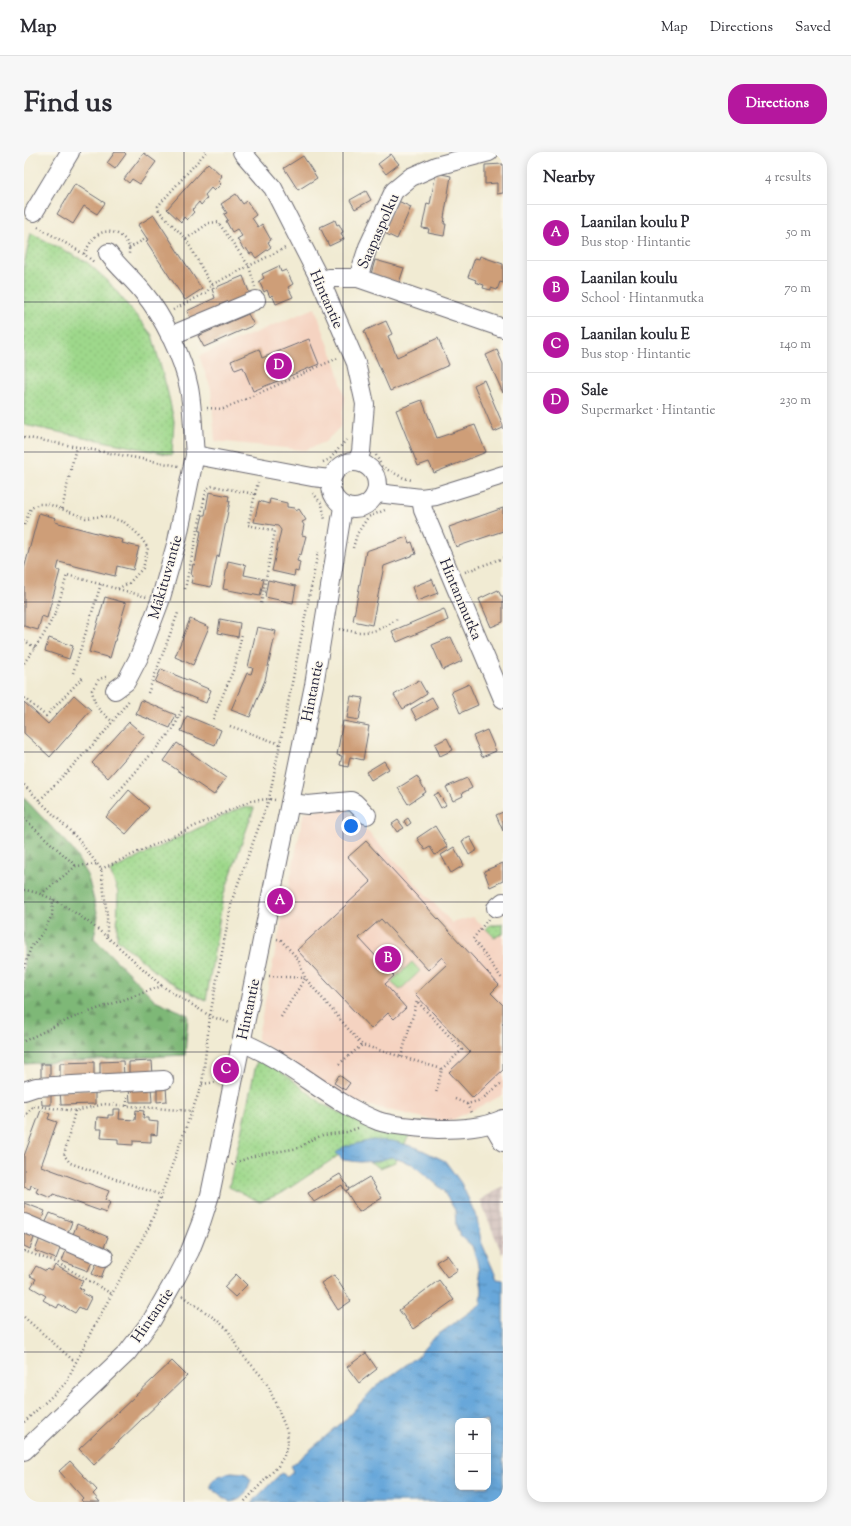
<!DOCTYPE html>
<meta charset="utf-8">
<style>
body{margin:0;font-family:"Sorts Mill Goudy",serif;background:#f7f7f7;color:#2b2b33}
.controls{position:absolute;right:12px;bottom:12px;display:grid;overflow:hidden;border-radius:8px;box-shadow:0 2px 10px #0003}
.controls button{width:36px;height:36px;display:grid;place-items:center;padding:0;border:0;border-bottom:1px solid #e1e1e2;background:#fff;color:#2b2b33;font:20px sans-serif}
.you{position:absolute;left:327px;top:674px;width:14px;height:14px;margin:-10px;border:3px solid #fff;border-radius:50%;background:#1a73e8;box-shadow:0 0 0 6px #1a73e833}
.badge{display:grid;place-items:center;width:26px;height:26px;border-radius:50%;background:#b5179e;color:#fff;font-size:13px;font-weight:700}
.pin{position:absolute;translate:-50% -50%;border:2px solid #fff;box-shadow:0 1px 4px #0006}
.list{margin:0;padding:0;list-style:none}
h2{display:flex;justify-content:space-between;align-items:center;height:52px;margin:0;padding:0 16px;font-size:17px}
h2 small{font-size:13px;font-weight:400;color:#7c7c81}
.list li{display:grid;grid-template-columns:26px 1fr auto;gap:12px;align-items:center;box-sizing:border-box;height:56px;padding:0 16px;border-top:1px solid #e1e1e2}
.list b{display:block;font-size:15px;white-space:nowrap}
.list p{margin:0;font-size:13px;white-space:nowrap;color:#7c7c81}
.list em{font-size:13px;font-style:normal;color:#7c7c81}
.map{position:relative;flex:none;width:479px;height:1350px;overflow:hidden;border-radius:16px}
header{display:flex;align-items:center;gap:24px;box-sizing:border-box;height:56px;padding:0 20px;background:#fff;border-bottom:1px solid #e1e1e2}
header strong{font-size:19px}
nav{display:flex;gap:22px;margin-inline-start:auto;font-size:14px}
.intro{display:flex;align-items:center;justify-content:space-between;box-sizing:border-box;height:96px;padding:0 24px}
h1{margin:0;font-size:28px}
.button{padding:10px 18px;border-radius:16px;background:#b5179e;color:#fff;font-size:14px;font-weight:700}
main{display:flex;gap:24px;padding:0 24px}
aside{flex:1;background:#fff;border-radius:16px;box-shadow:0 2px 10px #0003}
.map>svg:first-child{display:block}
.built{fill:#f5d3c1}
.industrial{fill:url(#industrial-grid)}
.grass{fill:url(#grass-dots);stroke:#607d63}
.forest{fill:url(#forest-firs);stroke:#506d59}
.green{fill:#9ed88b;stroke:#607d63}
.water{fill:url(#water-ripples);stroke:#44648a;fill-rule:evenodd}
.building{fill:#ce9e78}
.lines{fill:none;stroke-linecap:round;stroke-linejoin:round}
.minor-casing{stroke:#6a6870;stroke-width:20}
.path{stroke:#6a6870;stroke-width:2.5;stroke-dasharray:1 3;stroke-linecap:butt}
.minor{stroke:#fff;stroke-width:18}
.grid{fill:none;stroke:#22223b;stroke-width:1;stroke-opacity:0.55}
.labels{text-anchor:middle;stroke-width:3;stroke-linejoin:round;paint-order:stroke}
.street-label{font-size:15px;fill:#22223b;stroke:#fbf7ec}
</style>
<header>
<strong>Map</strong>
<nav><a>Map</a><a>Directions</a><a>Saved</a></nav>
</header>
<div class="intro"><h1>Find us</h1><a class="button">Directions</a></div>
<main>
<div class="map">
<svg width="479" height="1350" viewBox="0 0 479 1350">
<defs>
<pattern id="industrial-grid" width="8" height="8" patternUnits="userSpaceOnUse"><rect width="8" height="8" fill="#d1c0bc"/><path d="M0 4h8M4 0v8" fill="none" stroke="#b3a5a2"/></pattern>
<pattern id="grass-dots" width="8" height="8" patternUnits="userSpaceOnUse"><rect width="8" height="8" fill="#9ed88b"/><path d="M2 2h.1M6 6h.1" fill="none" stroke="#88b979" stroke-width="1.8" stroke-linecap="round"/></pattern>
<pattern id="forest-firs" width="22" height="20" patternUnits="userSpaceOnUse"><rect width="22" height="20" fill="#7eb877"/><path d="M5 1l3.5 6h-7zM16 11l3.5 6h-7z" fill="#679563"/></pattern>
<pattern id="water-ripples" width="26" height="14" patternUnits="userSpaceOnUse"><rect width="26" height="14" fill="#67a7da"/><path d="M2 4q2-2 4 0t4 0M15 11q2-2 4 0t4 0" fill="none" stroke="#5488b2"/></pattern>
</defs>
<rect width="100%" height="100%" fill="#fbf7ec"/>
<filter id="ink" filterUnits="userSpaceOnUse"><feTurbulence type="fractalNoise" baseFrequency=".025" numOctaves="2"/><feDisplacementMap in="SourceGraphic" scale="8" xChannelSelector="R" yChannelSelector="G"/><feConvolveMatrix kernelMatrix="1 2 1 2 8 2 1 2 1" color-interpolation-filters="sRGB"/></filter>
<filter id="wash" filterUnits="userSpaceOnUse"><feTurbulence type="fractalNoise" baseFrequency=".012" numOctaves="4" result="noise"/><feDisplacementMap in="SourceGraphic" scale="16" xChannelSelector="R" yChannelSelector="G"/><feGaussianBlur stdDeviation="0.9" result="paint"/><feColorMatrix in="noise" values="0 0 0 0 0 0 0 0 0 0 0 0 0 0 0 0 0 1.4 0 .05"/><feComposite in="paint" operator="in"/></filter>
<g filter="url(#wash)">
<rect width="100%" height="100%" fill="#f1ebd3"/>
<g class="built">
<path d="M291,156L314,219L321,247L316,275L301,290L281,298L191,289L187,237L175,204Z"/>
<path d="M321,655L428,771L449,765L470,785L479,782V943L422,971L325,949L233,888L280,660Z"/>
</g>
<path class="industrial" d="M479,1034V1101L478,1102L456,1048Z"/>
<g class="grass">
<path d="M7,81L64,111L84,129L128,183L144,241L150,269L148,303L0,273V113Z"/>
<path d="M218,655L230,656L199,745L182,849L139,826L93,787L94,740L86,719Z"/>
<path d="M479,771V782L470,785L462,777L466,773H474Z"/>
<path d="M233,908L253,916L300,953L339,971L386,982L371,1010L356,1016L324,997L258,1041L236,1050L205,1035Z"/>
</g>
<path class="forest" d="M0,646L49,698L64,725L74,764L70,786L131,848L164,863L161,903L0,912Z"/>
<path class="green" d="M388,810L396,819L376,838L367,830Z"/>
<g class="water">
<path d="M348,988L369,989L394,996L421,1009L437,1031L445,1048L453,1067L457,1089L473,1127L479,1128V1350H228L257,1321L263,1324L268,1320L269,1317L267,1314L321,1268L351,1235L393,1205L408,1187L457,1152L458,1137L453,1109L448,1094L436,1083L432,1074L431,1058L418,1037L388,1012L367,1005L354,1009L336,1010L319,1008L312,1001L319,995ZM434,1269H464V1335H434Z"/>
<path d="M207,1320L221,1321L227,1328C222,1340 221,1348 206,1350L187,1336V1330L195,1324Z"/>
</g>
<g id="blocks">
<g class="building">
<path d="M91,0H100L102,2L91,17L83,11Z"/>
<path d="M120,1L132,10L116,32L108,27L105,31L100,27Z"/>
<path d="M367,2L375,12L362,22L354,12Z"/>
<path d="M279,4L293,26L274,38L260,16Z"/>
<path d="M184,11L198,24L194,29L197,32L190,39L187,36L181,43L183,46L177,53L175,50L168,58L170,60L163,68L160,65L157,70L143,57Z"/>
<path d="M479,12V41L473,42V31L461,32V13Z"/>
<path d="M412,21L427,24L420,66H421L420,72H422L420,84L404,81L405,77L398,76L403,51L406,52Z"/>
<path d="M51,32L81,51L73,62L60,54L49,72L33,62Z"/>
<path d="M342,39L347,48L331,57L326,48Z"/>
<path d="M212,42L219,52L223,49L232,63L228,66L234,75L238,72L247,88L244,90L247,95L232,106L228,101L226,102L222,96L220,98L213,87L218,84L213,77L208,80L202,69L204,68L200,62L203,61L197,52Z"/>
<path d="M372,48L387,55L373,87L358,80Z"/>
<path d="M130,63L178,137L161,148L122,89L124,88L114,73Z"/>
<path d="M311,68L313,73L315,72L319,80L317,81L320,87L305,94L296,75Z"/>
<path d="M456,104L479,112V131L476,130L473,138L467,136V138L459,136L460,133L451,130L452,128L444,125L451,106L455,107Z"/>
<path d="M351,108L380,116L375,131L347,122Z"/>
<path d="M255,114L257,120L262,118L269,132L264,135L269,145L252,152L248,143L246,145L243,138L240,140L235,129L240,126L238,122Z"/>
<path d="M219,124L227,145L168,170L163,159L191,146L188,137Z"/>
<path d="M224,162L230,173L180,195L174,184Z"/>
<path d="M362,169L368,182L364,184L373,205L414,186L425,213L366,239L340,179Z"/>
<path d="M285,187L295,212L229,239L219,215L211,218L207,209L235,197L238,206Z"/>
<path d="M473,198L479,212V241L462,203Z"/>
<path d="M460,228L479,273V276L470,280L450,233Z"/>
<path d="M398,248L413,286L451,273L462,300L410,321L405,310L394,314L372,258Z"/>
<path d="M185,340L205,344L204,349H206L195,405L193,404L187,435L167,431L169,424L167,423L169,412L171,413L177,379H175L179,363H181Z"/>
<path d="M246,347L263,351V355L270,356L272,359L275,357L282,368L278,370L280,373L278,383L282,384L277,403L275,402L273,409L276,410L274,420L271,419L270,424L248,419L257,378L254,374L230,370L235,349L245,352Z"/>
<path d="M479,356V379L432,395L425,375Z"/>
<path d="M15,361L32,366L31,370L99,388L98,391L115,395L109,418L93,414L91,424L35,410L33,418L36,419L23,466L18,464L14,478L0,474V417Z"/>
<path d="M383,385L385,391L388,390L392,402L360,414L348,473L329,469L342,399Z"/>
<path d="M204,409L222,413L220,423L240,427L236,444L199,437Z"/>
<path d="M408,427L414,441L393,449L388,435Z"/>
<path d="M244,428L272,434L269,451L241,445Z"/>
<path d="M474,438L477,444H479V470L467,475L455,447Z"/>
<path d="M81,445L102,451L86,506L65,500Z"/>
<path d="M420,457L424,468L373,490L368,479Z"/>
<path d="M166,467L185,475L169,513L151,505Z"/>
<path d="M196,467L216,471L214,485L194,481Z"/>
<path d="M233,475L252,479L241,528L226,565L207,558L223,521L227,522L229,516L224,515Z"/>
<path d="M427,485L438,509L419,518L408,493Z"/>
<path d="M25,486L49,494L45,507L21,499Z"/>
<path d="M137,517L187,538L182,551L131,530Z"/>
<path d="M395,528L403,542L379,557L370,543Z"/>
<path d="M445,532L454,553L436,561L427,540Z"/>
<path d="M50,543L67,558L26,605L0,581V550L24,572Z"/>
<path d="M327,544L339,546L335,568L323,566Z"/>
<path d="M408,545L414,556L393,568L387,557Z"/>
<path d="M117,548L152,563L146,576L112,562Z"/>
<path d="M163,564L197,578L191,593L157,579Z"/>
<path d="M319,569L345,574L339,608L326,605L324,615L316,613L318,604L313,603Z"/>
<path d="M105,570L121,584L84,626L68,611Z"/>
<path d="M463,578L472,599L458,605L449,584Z"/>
<path d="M423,586L429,598L416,604L411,592Z"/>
<path d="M153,591L202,626L190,643L140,609Z"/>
<path d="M360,609L365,617L347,628L342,620Z"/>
<path d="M393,624L402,640L384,652L374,636Z"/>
<path d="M443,626L448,636L438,641L439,644L429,649L422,635Z"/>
<path d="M105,638L125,656L102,682L82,665Z"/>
<path d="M414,641L422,653L417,656L410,643Z"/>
<path d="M479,660V679L472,663Z"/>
<path d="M384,666L387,671L383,674L380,669Z"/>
<path d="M374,668L380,676L373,680L368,672Z"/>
<path d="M411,674L424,695L411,703L406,695L401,698L393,686Z"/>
<path d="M446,685L453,698L445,703L438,689Z"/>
<path d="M342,689L475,833L467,841L479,853V871L478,872L479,873V918L449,946L425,920L446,900L391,842L423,812L418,805L404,818L357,767L335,786L370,824L361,832L382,856L370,867L364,861L347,877L273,798L347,730L324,705Z"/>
<path d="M430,695L440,713L427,721L417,703Z"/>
<path d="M479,711V729L466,735L460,719Z"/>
<path d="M99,909L100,923L76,924V910Z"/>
<path d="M128,909L129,923L105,924V910Z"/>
<path d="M70,910V925L36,926V911Z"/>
<rect x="17" y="912" width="9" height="14"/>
<path d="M315,923L326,931L321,938L310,931Z"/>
<path d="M127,935L128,950H106L105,936Z"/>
<path d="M133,935H142L143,949L133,950Z"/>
<path d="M36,938H71V952L37,953Z"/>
<path d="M17,939H27V953H18Z"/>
<path d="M89,957H96L95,967L111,968L112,958L120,959L119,966H124V969L134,970L133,983L127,982V990L109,989V993L94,992V987L77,986L78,977H72L73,965L84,966V963H89Z"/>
<path d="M17,958L26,962L24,967L33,970L17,1014L85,1039L81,1048L86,1050L82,1061L29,1042L27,1046L12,1040L14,1036L7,1033L6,1037L0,1035V1004Z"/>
<path d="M316,1022L325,1037L321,1039L318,1033L290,1050L284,1041Z"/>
<path d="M345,1025L358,1046L335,1060L322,1039Z"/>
<path d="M0,1051L21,1059L16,1072L0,1065Z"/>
<path d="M26,1061L48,1070L43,1083L20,1074Z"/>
<path d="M53,1072L84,1085L79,1098L48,1085Z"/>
<path d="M0,1078L11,1083L6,1097L0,1094Z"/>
<path d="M16,1086L37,1094L32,1107L11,1099Z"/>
<path d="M43,1096L69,1107L64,1119L38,1109Z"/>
<path d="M423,1103L434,1118L423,1125L412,1110Z"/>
<path d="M73,1109L82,1113L77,1126L68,1122Z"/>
<path d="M31,1113L59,1129L55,1136L60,1138L58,1141L67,1146L61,1158L55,1155L51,1161L35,1152L33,1156L19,1148L22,1144L7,1135L12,1127L6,1124L12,1114L22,1119L24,1117L28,1119Z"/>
<path d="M212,1122L223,1133L211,1145L200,1135Z"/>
<path d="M310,1123L327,1149L314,1158L297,1131Z"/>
<path d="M415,1128L430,1148L389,1177L375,1158Z"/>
<path d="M342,1201L353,1217L335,1231L323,1215Z"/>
<path d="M148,1209L163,1224L70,1313L55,1297Z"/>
<path d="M46,1309L73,1338L69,1342L76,1350H59L57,1348L59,1346L35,1319Z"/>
</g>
</g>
</g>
<g filter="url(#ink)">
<use href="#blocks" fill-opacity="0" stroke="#6a6870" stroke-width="1"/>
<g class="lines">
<defs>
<g id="minor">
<path d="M218,0L249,36L297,130L332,211L341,252L337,300L333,310"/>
<path d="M10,60L46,0"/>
<path d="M84,101C95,116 108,126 119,140C139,164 159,205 165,236C169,257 169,281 171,303"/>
<path d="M334,126L344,95L370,39L387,25L412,14L465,0"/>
<path d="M297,130L305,126H334L479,176"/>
<path d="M146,184L232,148"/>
<circle cx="330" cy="333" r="23"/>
<path d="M353,341L397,346L412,344L479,323"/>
<path d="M397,346L399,358L479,547"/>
<path d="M91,538L102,530L115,505L136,449L153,389L171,303L288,325L307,327"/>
<path d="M266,651L284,653L327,649L331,651L343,663"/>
<path d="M472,756L479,750"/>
<path d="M217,890C266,909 304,949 354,969C369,974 397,976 414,977C436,977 459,976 479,967"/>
<path d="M0,939L12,935L140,928"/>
<path d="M468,971L479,990"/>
<path d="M0,1071L80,1105"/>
<path d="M0,1299L103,1201L128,1168L153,1124L166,1099L177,1071L186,1043L200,975L290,533L319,355"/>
</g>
</defs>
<use href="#minor" class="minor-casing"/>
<g class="path">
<path d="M182,0L134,54L135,59L162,87L187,133"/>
<path d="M14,75L60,102L71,111"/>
<path d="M162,87L185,71L194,70L225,114L231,135"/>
<path d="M105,96L123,86"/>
<path d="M60,102C64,95 68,86 75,82C84,76 99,82 103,91C106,95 105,99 105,103"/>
<path d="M149,158L183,140L187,133L263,95"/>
<path d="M183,256L199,257L314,206"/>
<path d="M0,285L155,314"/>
<path d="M352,303L358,315L380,326L388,328"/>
<path d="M299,310L306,307L322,288"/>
<path d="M289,341L298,352L301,368"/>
<path d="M231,342L224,373L251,379L237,452"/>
<path d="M38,357L52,295"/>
<path d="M0,373L7,356L15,352H24L62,366L80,364L100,370L115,383L124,396L119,416L105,431L93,437"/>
<path d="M329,396L333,382L344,365L361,358"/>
<path d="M441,420L479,406"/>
<path d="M161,437L182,339L185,335L189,334L231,342L234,330"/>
<path d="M315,477C339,482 352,482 373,467"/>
<path d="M0,488L11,496"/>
<path d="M0,511L19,484L32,460L43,423L123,445"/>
<path d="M49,521L77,432"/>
<path d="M82,525L75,527L68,538C71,556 75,558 89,570"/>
<path d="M124,541L154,461"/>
<path d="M0,546L22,564L59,525"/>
<path d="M189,567L211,514L218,482"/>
<path d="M206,574L256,592"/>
<path d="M0,633L53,686L77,717L83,763V786"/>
<path d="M88,647L150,576L159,555"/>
<path d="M16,648L79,582L106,547"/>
<path d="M0,667L52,714"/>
<path d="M77,717L226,649L245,647L251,648"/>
<path d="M0,738C44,743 105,805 138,834"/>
<path d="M17,742L52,714L74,712"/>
<path d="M464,767L449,787L479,828"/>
<path d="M253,787L257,788L274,807L281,826L338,893L418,917L412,941"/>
<path d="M0,816L7,795L20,779L28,763L29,747"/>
<path d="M245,824L281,826"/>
<path d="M257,865L281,826"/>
<path d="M0,889L48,866L138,834L186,864L206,871"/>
<path d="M377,905L393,849L438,898L418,917"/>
<path d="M315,912L338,893"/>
<path d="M178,932L193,930"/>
<path d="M103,945V954"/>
<path d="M431,947L443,952L457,948L479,930"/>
<path d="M443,952L447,961"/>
<path d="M10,954L51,959L80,952L168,959"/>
<path d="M51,959L40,1003L46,1011L137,1043"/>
<path d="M0,965L10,953"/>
<path d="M208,1013L210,1011L233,1003L275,996L287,988L299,983L323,980L334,976"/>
<path d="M0,1099L32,1110L88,1142"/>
<path d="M158,1144L193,1168L204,1178L216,1200L240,1227L245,1236L263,1279L264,1290L260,1304L254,1314L220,1350"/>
<path d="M0,1165L51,1210"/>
<path d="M0,1270L41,1232L68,1178L126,1073L178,932L186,864L208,748L245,647L294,400"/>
</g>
<use href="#minor" class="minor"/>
</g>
</g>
<path class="grid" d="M160,0V1350M319,0V1350M0,150H479M0,300H479M0,450H479M0,600H479M0,750H479M0,900H479M0,1050H479M0,1200H479"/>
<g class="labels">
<g class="street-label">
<text transform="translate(354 79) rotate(-66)" y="5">Saapaspolku</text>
<text transform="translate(303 147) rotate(66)" y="5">Hintantie</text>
<text transform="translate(141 425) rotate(-74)" y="5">Mäkituvantie</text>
<text transform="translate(437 447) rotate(67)" y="5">Hintanmutka</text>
<text transform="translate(288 539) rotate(-79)" y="5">Hintantie</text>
<text transform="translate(224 857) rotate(-78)" y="5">Hintantie</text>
<text transform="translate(128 1163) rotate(-56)" y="5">Hintantie</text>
</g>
</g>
</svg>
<div class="controls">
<button>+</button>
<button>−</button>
</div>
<div class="you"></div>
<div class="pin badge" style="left:256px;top:749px">A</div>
<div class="pin badge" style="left:364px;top:807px">B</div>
<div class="pin badge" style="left:202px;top:918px">C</div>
<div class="pin badge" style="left:255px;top:214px">D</div>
</div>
<aside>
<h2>Nearby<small>4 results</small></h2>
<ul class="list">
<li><span class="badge">A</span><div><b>Laanilan koulu P</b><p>Bus stop · Hintantie</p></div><em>50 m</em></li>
<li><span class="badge">B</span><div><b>Laanilan koulu</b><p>School · Hintanmutka</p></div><em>70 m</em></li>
<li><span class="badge">C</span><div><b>Laanilan koulu E</b><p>Bus stop · Hintantie</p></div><em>140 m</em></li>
<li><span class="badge">D</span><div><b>Sale</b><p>Supermarket · Hintantie</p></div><em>230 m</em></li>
</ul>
</aside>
</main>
